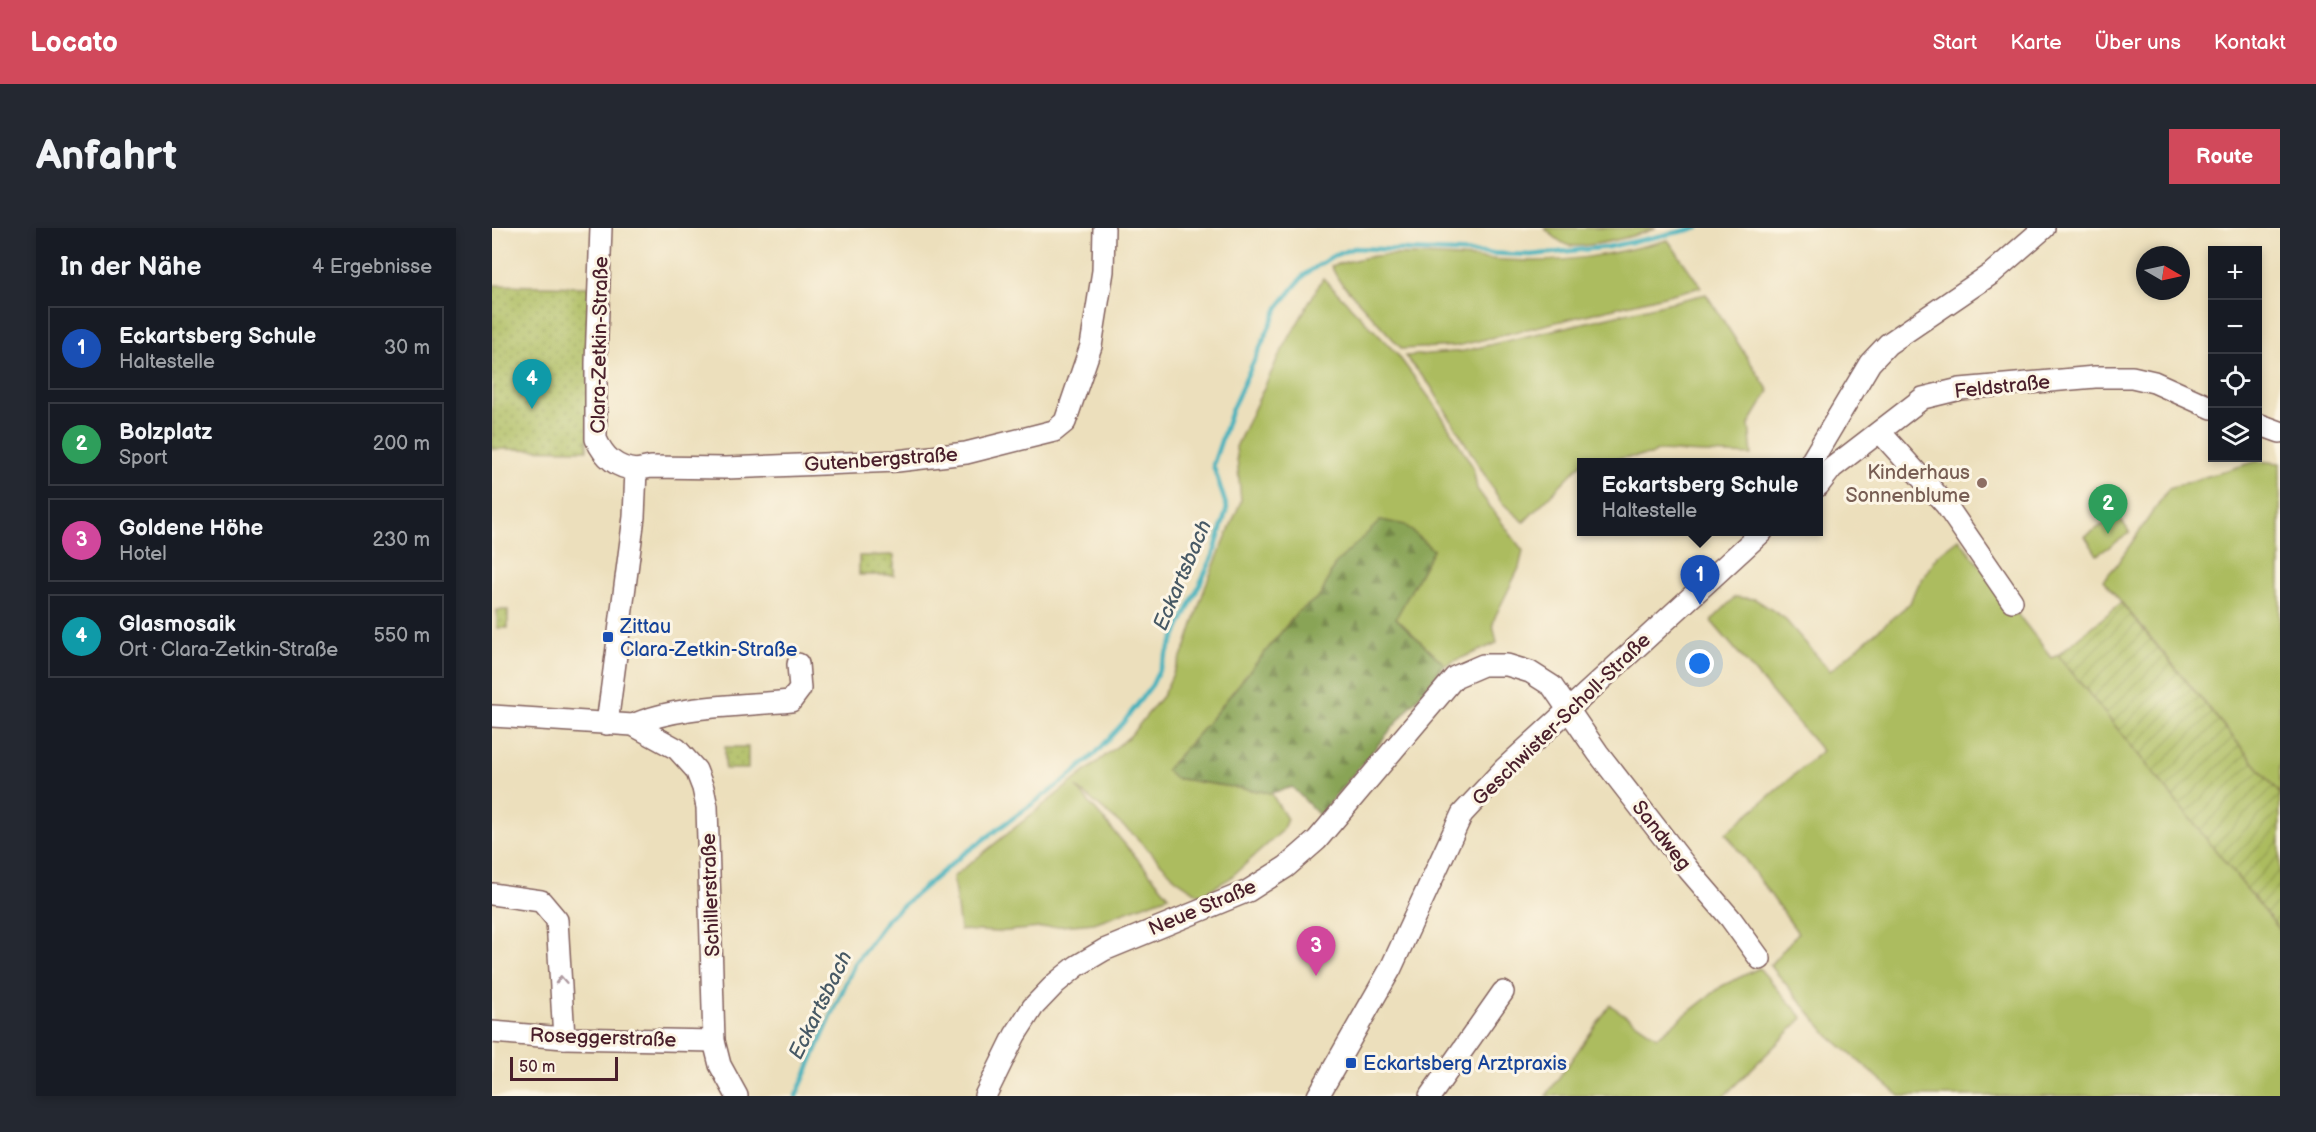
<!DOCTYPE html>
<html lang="de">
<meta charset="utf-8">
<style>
body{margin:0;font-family:"Balsamiq Sans",sans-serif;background:#242831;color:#f1f3f6}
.controls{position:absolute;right:18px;top:18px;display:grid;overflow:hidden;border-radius:0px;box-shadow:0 3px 9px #0003}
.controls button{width:54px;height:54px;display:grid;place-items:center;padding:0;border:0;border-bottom:2px solid #363941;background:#171b24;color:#f1f3f6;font:30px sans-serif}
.compass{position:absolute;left:1644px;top:18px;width:54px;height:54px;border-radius:50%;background:#171b24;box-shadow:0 3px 9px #0003;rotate:99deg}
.scale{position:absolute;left:18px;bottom:15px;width:108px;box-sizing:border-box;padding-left:6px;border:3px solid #4a1f2b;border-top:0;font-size:16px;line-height:21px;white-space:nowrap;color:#4a1f2b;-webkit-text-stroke:4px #fcf5e5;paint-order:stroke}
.you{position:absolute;left:1208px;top:436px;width:21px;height:21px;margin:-15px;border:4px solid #fff;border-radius:50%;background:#1a73e8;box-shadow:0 0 0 9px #1a73e833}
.badge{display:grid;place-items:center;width:39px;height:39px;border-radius:50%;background:#d1495b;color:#fff;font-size:20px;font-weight:700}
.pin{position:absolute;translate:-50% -50px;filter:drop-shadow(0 2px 3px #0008)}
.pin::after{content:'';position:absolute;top:32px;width:21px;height:18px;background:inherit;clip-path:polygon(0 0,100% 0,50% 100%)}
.popup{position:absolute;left:1085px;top:230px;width:246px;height:78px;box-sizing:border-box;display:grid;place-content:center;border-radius:0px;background:#171b24;filter:drop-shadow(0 2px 4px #0005);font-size:20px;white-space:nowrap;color:#9ea1a6}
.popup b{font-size:22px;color:#f1f3f6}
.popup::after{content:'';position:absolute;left:50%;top:100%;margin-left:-12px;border:12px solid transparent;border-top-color:#171b24}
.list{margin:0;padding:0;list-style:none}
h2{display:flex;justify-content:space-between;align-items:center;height:78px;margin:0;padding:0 24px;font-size:26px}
h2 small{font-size:20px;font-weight:400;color:#9ea1a6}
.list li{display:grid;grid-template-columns:39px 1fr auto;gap:18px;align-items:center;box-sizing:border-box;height:84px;margin:0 12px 12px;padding:0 12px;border:2px solid #363941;border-radius:0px}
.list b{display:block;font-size:22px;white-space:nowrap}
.list p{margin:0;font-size:20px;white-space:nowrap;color:#9ea1a6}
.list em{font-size:20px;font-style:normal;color:#9ea1a6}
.icon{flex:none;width:33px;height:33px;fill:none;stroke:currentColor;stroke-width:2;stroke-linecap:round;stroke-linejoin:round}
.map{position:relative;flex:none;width:1788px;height:868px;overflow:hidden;border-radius:0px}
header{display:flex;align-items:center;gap:36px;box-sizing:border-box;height:84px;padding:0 30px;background:#d1495b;color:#fff}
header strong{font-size:28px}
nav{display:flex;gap:33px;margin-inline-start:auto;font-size:21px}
.intro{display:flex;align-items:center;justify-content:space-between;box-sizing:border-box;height:144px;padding:0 36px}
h1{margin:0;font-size:42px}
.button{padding:15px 27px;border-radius:0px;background:#d1495b;color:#fff;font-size:21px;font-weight:700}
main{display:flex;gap:36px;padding:0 36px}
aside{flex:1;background:#171b24;border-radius:0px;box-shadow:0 3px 9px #0003}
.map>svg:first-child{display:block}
.grass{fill:#acbc5f;stroke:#7b6e45;stroke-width:1.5}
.forest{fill:url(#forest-firs);stroke:#6a6240;stroke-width:1.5}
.park{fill:url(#park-dots);stroke:#7b6e45;stroke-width:1.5}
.garden{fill:url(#garden-furrows);stroke:#7b6e45;stroke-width:1.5}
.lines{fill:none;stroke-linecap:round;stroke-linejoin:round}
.stream{stroke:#42b1bc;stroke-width:4.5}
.minor-casing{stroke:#83625e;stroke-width:24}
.minor{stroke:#fff;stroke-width:21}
.oneway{stroke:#ae9aa0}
.education-dot{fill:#8d6e63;stroke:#fcf5e5;stroke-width:2}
.transit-dot{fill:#1a4fb4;stroke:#fcf5e5;stroke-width:2}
.labels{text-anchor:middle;stroke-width:6;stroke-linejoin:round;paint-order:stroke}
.street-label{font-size:20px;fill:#4a1f2b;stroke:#fcf5e5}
.education-label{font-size:20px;fill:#785e54;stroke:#fcf5e5;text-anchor:end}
.transit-label{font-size:20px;fill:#164399;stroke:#fcf5e5;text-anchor:start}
.water-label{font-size:21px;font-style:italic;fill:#475965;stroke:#fcf5e5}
</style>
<header>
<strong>Locato</strong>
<nav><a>Start</a><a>Karte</a><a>Über uns</a><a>Kontakt</a></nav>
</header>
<div class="intro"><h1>Anfahrt</h1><a class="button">Route</a></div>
<main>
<aside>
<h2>In der Nähe<small>4 Ergebnisse</small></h2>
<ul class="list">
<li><span class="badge" style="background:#1a4fb4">1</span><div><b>Eckartsberg Schule</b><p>Haltestelle</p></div><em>30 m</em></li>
<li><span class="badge" style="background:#2e9e5b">2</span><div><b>Bolzplatz</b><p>Sport</p></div><em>200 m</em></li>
<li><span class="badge" style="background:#d1479c">3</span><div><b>Goldene Höhe</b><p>Hotel</p></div><em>230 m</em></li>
<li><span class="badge" style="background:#0f9aa8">4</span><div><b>Glasmosaik</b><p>Ort · Clara-Zetkin-Straße</p></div><em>550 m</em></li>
</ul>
</aside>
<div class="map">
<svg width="1788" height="868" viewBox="0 0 1788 868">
<defs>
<pattern id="forest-firs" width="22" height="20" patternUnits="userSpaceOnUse" patternTransform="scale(1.5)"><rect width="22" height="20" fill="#89a456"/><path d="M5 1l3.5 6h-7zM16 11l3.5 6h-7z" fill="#728547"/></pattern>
<pattern id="park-dots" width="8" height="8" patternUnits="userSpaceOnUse" patternTransform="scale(1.5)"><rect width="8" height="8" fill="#acbc5f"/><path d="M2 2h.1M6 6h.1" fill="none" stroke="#8e984f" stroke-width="1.8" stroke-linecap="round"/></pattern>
<pattern id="garden-furrows" width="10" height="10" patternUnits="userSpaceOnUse" patternTransform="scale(1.5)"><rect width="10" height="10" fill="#acbc5f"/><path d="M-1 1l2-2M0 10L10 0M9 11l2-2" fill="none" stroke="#8e984f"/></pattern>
</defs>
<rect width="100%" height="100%" fill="#fcf5e5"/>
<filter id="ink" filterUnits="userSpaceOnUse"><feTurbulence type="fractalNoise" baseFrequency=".0167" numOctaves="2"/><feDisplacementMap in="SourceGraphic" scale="12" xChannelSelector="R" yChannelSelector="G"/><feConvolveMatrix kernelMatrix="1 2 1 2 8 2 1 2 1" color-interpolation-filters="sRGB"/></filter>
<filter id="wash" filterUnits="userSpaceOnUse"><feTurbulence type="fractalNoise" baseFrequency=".008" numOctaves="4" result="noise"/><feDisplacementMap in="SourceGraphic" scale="24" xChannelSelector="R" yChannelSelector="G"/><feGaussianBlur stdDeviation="1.35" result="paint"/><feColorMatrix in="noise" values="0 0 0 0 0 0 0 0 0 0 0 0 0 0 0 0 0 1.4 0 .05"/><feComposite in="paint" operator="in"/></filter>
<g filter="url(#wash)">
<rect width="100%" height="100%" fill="#ecdfbc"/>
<g class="grass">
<path d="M1052,0H1164C1148,7 1091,22 1075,17C1068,15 1058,5 1052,0Z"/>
<path d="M1176,12L1209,59L965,118L910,121L846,51L839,38C857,33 875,28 893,27C941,25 988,32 1036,33C1084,34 1130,24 1176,12Z"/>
<path d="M831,50L905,126L945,180L981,239L985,261L1031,323L1027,340L1003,389L1001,396L1005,415L953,437L904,390L941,322L843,336L829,367L804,386L714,497L674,542L682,550L779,565L795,591L790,603L737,651L708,667L684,651L643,608L584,559L677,668L602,695L505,704L468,702L461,649L638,508L671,467L694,418L713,359L749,273L744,219L787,128Z"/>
<path d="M1214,66L1277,163L1257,196L1260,227L1165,223L1159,227L1091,234L1032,294L1009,274L938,157L913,128L972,123Z"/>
<path d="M1765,233L1788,235V566L1611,352L1623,339L1677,260Z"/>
<path d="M1626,287L1638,305L1605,327L1593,308Z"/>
<path d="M1467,311L1560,430L1566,427L1788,702V868H1408L1337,808L1278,737L1306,705L1234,605L1330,523L1219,393L1243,369L1263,371L1291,389L1338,443L1418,375L1423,362L1445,328Z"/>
<path d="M1267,740L1311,790L1232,868H1054L1118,777L1165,809L1230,758Z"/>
</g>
<path class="forest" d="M889,292L913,297L941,322L904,390L953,437L827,587L800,559L779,565L682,550L674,542L714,497L804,386L829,367L843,336Z"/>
<g class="park">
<path d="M0,57L98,59L95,222L0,221Z"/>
<path d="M402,327V347H367V328Z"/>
<rect x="5" y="382" width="11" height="18"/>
<rect x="233" y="519" width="23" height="22"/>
</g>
<path class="garden" d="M1629,375L1788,566V702L1566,427Z"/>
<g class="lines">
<path class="stream" d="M304,868L362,737L396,690L469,628L573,552L603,526L631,495L660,457L721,328L735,280L721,237L739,183L787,78L812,47L839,29L862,20L1039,27L1116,19L1206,0"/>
</g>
</g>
<g filter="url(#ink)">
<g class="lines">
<defs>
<g id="minor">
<path d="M109,0L104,135V211C112,229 124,240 144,242L142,289L115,496"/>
<path d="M1766,196L1788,204"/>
<path d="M1388,204L1454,277L1520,373"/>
<path d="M1319,234L1378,135L1396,116L1499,46L1552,0"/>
<path d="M144,242L159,239L234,240L405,233L474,225L562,203L573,194L599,118L611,43L612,0"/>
<path d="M1326,258L1340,240L1431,170L1468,161L1603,149H1640L1662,154L1720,180"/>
<path d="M0,488L141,497L185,521L204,542L211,560L215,579L222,813L228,837L245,868"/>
<path d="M141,497C184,477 250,478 299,473L308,461L306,436"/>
<path d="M0,666L49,673L65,692L72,810"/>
<path d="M0,804L72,810L222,813"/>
<path d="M493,868L523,807L541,779L564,755L585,738L612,722L756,663L794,639L825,612L963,449L991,437H1015L1038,444L1060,458L1106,525L1196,641L1239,691L1268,731"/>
<path d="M826,868L899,740L970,586L1013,540L1270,304"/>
<path d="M938,868L1011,764"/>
</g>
</defs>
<use href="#minor" class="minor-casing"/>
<use href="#minor" class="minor"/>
</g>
<defs><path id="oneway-chevron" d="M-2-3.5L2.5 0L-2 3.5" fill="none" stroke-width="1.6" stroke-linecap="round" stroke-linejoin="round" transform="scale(1.5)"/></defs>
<use class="oneway" href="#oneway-chevron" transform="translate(69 752) rotate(-93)"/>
</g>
<circle class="education-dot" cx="1490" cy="255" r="6"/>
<g class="transit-dot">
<rect x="110" y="403" width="12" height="12" rx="3"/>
<rect x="853" y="829" width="12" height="12" rx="3"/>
</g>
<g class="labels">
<g class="street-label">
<text transform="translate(107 117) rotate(-89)" y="7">Clara-Zetkin-Straße</text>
<text transform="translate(1510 158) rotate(-6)" y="7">Feldstraße</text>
<text transform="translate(389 231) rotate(-4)" y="7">Gutenbergstraße</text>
<text transform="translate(1069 491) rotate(-44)" y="7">Geschwister-Scholl-Straße</text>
<text transform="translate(1170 607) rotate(52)" y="7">Sandweg</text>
<text transform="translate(218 667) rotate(-92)" y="7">Schillerstraße</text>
<text transform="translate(710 679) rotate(-23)" y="7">Neue Straße</text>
<text transform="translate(111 809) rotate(2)" y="7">Roseggerstraße</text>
</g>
<g class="education-label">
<text x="1478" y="251">Kinderhaus<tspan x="1478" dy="23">Sonnenblume</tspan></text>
</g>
<g class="transit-label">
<text x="128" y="405">Zittau<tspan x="128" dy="23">Clara-Zetkin-Straße</tspan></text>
<text x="871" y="842">Eckartsberg Arztpraxis</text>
</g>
<g class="water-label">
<text transform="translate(690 347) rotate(-67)" y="7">Eckartsbach</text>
<text transform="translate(328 777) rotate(-64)" y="7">Eckartsbach</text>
</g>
</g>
</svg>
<div class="controls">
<button>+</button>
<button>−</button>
<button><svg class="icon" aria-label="locate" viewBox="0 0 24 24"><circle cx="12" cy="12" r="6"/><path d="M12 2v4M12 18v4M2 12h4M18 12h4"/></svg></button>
<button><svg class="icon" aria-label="layers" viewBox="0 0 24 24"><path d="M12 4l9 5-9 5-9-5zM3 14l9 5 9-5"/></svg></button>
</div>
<svg class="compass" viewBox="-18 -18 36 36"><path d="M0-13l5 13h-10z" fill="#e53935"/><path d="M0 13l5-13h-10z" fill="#9ea1a6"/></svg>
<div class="scale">50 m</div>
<div class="you"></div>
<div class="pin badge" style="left:1208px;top:377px;background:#1a4fb4">1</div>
<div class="popup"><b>Eckartsberg Schule</b>Haltestelle</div>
<div class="pin badge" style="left:1616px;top:306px;background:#2e9e5b">2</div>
<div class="pin badge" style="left:824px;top:748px;background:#d1479c">3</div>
<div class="pin badge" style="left:40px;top:181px;background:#0f9aa8">4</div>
</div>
</main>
